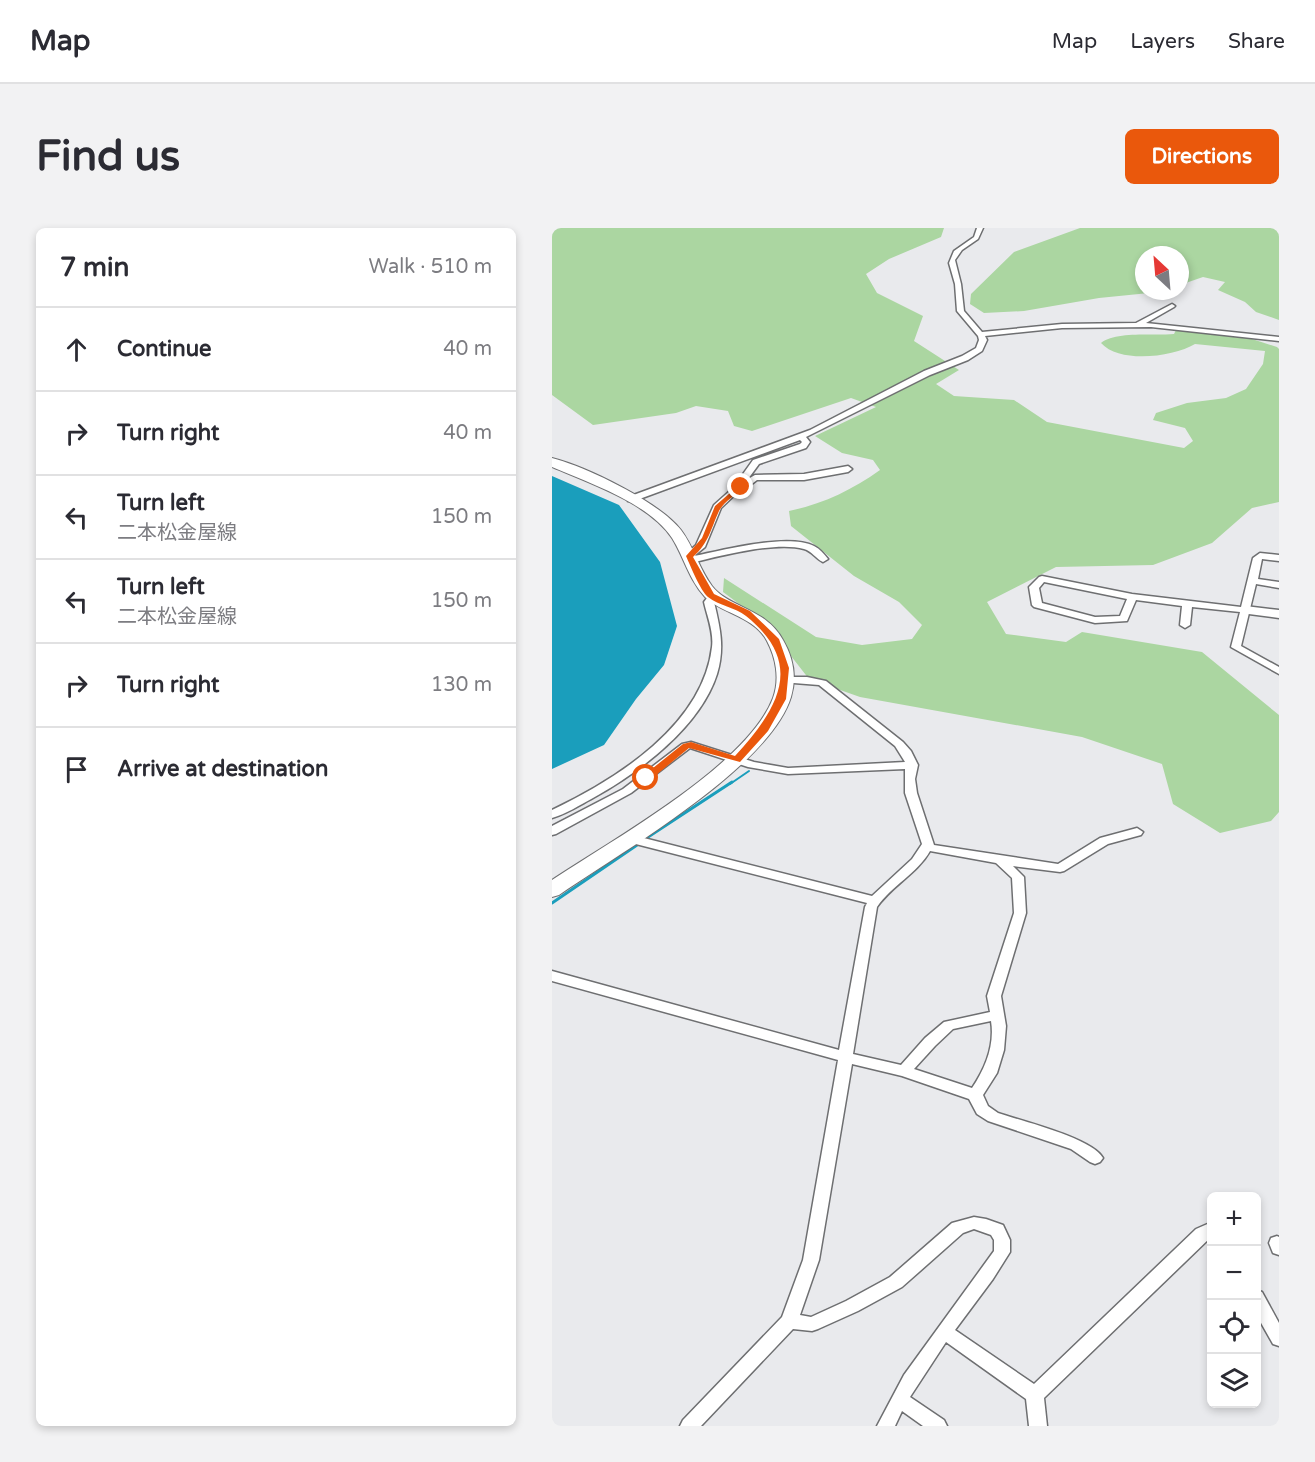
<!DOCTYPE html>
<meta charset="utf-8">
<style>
body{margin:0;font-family:"Varela Round","Noto Sans JP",sans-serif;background:#f2f2f3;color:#2b2b33}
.controls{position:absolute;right:18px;bottom:18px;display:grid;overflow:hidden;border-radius:9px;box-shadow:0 3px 9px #0003}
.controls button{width:54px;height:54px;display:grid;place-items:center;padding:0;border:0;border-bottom:2px solid #e1e1e2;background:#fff;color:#2b2b33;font:30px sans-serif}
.compass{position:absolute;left:583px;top:18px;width:54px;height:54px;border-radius:50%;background:#fff;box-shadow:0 3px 9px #0003;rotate:334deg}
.stop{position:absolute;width:18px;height:18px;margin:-14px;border:4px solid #ea580c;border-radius:50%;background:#fff}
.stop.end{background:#ea580c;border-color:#fff;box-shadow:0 2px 6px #0008}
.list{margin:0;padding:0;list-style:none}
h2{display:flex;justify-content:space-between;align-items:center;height:78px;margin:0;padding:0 24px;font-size:26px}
h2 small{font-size:20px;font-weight:400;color:#7c7c81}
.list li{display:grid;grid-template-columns:39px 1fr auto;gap:18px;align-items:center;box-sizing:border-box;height:84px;padding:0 24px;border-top:2px solid #e1e1e2}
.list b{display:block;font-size:22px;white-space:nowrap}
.list p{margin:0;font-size:20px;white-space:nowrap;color:#7c7c81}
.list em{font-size:20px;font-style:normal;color:#7c7c81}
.icon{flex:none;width:33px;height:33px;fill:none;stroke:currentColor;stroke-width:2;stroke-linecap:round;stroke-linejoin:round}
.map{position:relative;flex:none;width:727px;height:1198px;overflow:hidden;border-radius:9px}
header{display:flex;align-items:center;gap:36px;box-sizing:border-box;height:84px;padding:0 30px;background:#fff;border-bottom:2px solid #e1e1e2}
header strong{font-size:28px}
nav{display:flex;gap:33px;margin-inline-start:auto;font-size:21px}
.intro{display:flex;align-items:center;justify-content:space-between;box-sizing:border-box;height:144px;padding:0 36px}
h1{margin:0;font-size:42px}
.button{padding:15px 27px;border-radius:9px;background:#ea580c;color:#fff;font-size:21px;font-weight:700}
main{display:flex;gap:36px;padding:0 36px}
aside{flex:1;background:#fff;border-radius:9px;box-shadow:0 3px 9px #0003}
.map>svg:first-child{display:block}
.green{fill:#abd6a1}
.water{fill:#1a9ebc}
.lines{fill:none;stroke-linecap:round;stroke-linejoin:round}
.stream-far1{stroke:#1a9ebc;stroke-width:2}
.stream{stroke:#1a9ebc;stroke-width:3}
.minor-casing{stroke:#6e6f71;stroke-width:3}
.tertiary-casing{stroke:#6e6f71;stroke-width:3}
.primary-casing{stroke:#6e6f71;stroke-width:2}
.minor{fill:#fff;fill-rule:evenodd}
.tertiary{fill:#fff;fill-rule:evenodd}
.primary{fill:#fff;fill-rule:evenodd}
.route{fill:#ea580c}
</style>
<header>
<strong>Map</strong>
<nav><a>Map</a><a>Layers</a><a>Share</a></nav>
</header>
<div class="intro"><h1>Find us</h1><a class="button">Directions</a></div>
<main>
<aside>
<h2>7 min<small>Walk · 510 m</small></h2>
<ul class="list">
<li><svg class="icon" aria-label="ahead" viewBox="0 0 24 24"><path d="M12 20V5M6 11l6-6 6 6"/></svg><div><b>Continue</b></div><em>40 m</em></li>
<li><svg class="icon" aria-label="right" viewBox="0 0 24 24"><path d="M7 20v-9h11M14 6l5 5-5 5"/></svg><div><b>Turn right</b></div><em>40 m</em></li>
<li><svg class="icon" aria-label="left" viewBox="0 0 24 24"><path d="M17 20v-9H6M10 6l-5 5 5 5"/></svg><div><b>Turn left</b><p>二本松金屋線</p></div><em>150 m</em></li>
<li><svg class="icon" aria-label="left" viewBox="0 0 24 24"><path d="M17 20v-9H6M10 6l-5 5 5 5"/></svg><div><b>Turn left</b><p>二本松金屋線</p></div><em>150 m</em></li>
<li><svg class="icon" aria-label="right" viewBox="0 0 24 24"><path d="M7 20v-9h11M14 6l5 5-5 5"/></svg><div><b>Turn right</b></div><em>130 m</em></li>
<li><svg class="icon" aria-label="arrive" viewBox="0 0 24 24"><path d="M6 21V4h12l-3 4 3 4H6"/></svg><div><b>Arrive at destination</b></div></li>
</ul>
</aside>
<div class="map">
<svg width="727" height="1198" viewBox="0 0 727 1198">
<rect width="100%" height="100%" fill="#e9eaed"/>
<g class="green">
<path d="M0,0H392L389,9L337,31L314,46L325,65L371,88L362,113L407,142L384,156L402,168L462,172L495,194L632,220L641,213L633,200L601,192L604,185L635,175L674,170L694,161L711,136L713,123L643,116C621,129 568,136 549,115C564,103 602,108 622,106L624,102L630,101L700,111L725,119L727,121V274L700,280L660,315L601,337L504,339L435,374L454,406L514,414L530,404L650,424L727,487V584L719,593L668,605L621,576L610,536L530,509L308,469L257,451L214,396L171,364L172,350L264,409L310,417L360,411L370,397L347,374L302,348L239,298L237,283C271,276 300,262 328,242L321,232L290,225L263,208L324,179L299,170L200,203L182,198L176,183L144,178L124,185L41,197L0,167Z"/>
<path d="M528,0H727V92L704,84L693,74L666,62L673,54L651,49L628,57V27H592V63H617L547,70L472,83L432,85L418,76L419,66L462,24Z"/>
</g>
<path class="water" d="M0,248L67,277L108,334L125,398L112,437L84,471L52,517L0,541Z"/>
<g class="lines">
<path class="stream-far1" d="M178,556L197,543"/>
<g class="stream">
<path d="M93,611L180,554"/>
<path d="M0,675L88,615"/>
</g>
<defs>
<g id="minor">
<path d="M425,0H431L426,11L410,22L403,32L409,56L412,83L430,104L510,96L584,95L620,76L623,78L622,79L594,95L727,109V113L599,99L510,100L433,108L435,112L430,123L416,132L378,147L254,209L258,214L254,220L207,236L196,251L203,247L252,246L296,238L300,241L296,244L252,252H205L193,261H189L169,280L153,319L142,328C171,322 236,305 262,318C268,321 272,326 276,331L271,334C264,331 260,323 252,321C224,313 167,328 139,335L136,334L135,330L132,328L144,317L162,277L181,260L201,232L248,216L250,214L248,212L82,273H76V269L258,202L372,143L410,128L424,120L427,112L426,108L405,83L403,56L397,35L402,23L422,9Z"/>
<path d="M708,325L727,327V333L710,331L706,351L727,354V360L704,356L689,418L727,439V446L679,419L688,384L640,379L638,397L633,400L628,397L630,378L584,372L575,393L543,395L482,379L480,377L477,359L487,349L490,348L580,366L689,379L701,330ZM492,354L575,371L568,388L543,389L490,375L487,360Z"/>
<path d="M161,365L166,368L162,374C168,399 173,420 165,446C148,499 88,544 41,570C28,577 14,586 0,590V582C65,551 151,497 160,419C162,404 155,388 152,374L158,366Z"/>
<path d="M233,449H255L274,453L351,514L359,523L366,537L363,551L365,565L382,617L506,636L548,610L585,600L591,604L589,607L556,616L512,643L508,644L461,638L472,649L474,685L449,768L454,798L452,822L445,845L431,867L436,878L446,885C469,893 540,910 551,930L548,934L543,936L538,934L519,921L436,893L425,886L417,871L350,848L300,836L267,1032L248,1087L259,1089L294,1073L338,1049L400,995L422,989L434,991L451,997L458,1012V1024L441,1051L403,1102L482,1156L644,1001L660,994V1008L492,1170L495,1198H477L474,1171L394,1114L358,1169L392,1192L395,1198H371L350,1183L343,1198H325L352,1147L442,1023V1012L439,1007L422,1001L411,1005L350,1059L306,1083L266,1101L260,1103L241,1101L149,1198H128L131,1192L230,1089L251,1032L286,832L0,753V743L287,822L313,679L315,675L72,613L70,610L76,606L320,668L360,631L370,616L353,565V541L236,546L196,539L138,520L79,565L4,606L0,607V598L71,561L130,516L139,514L202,534L236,540L353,534L343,518L267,457L229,454L228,452L229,450ZM378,623L444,635L460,650L462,685L435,768L438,784L392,794L373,810L349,837L301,826L325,679C340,657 365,646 378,623ZM439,793C443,817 433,841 420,860L362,841L383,818L401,801Z"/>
<path d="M725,1008L727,1009V1027L721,1025L717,1015L719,1010Z"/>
<path d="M704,1062L710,1064L727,1095V1118L721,1116L704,1086Z"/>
</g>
<path id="tertiary" d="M693,378L727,382V390L689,385L687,382Z"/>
<path id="primary" d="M0,230C35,239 107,274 129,302C142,319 147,341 160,358C177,380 214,380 231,412C241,429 245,449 239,469C217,540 69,624 7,667L0,669V652C60,612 196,537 221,470C228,451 224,430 215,413C202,388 170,386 153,369C137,352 132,329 120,310C97,275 37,255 0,239Z"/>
</defs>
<use href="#minor" class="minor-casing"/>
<use href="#tertiary" class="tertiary-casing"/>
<use href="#primary" class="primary-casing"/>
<use href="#minor" class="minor"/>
<use href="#tertiary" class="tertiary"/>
<use href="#primary" class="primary"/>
</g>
<path class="route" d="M186,258L192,259C185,267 172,273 167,283C159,300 157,315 141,329L162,366L198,383L227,411L237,440L234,471L216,503L188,534L137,520L98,552H91V548L131,516L139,514L183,528C226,481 254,436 194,388C183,379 167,378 156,369C148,362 139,339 134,328L150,310L163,278Z"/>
</svg>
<div class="controls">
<button>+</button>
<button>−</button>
<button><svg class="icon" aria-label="locate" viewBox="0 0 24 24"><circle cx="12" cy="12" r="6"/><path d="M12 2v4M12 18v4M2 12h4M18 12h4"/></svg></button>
<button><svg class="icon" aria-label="layers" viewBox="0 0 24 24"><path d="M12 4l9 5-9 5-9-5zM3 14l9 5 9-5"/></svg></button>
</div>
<svg class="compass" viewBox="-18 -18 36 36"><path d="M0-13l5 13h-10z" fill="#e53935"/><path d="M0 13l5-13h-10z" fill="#7c7c81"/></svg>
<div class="stop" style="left:94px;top:550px"></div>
<div class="stop end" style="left:189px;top:259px"></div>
</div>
</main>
